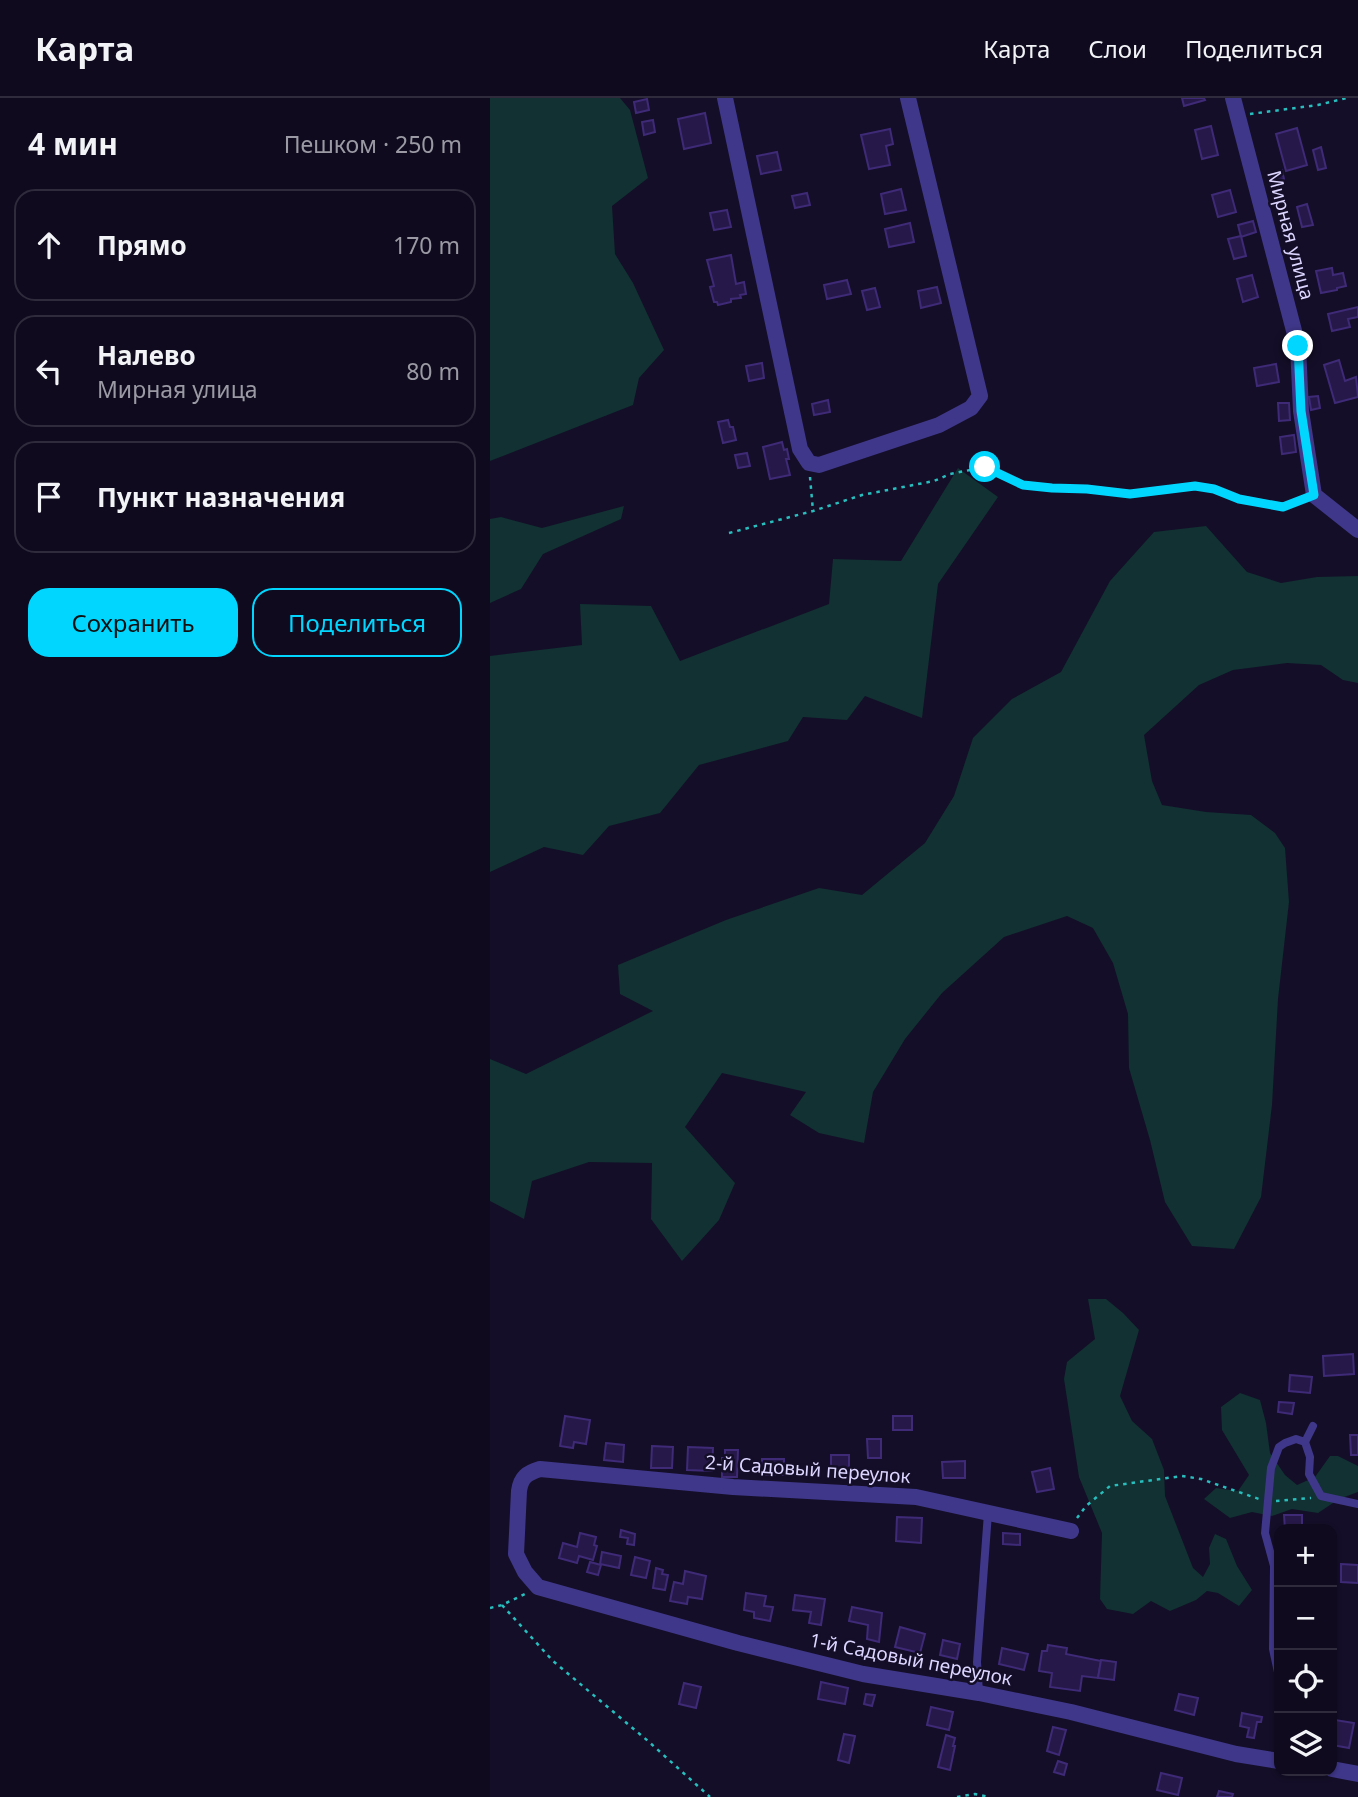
<!DOCTYPE html>
<html lang="ru">
<meta charset="utf-8">
<style>
body{margin:0;font-family:"Noto Sans",sans-serif;background:#1d182b;color:#f1f3f6}
.controls{position:absolute;right:21px;bottom:21px;display:grid;overflow:hidden;border-radius:14px;box-shadow:0 2px 5px #0004}
.controls button{width:63px;height:63px;display:grid;place-items:center;padding:0;border:0;border-bottom:2px solid #2f2b3c;background:#0f0a1e;color:#f1f3f6;font:35px sans-serif}
.stop{position:absolute;width:21px;height:21px;margin:-16px;border:5px solid #01d6ff;border-radius:50%;background:#fff}
.stop.end{background:#01d6ff;border-color:#fff;box-shadow:0 2px 7px #0008}
.list{margin:0;padding:0;list-style:none}
h2{display:flex;justify-content:space-between;align-items:center;height:91px;margin:0;padding:0 28px;font-size:30px}
h2 small{font-size:23px;font-weight:400;color:#9b9aa4}
.list li{display:grid;grid-template-columns:46px 1fr auto;gap:21px;align-items:center;box-sizing:border-box;height:112px;margin:0 14px 14px;padding:0 14px;border:2px solid #2f2b3c;border-radius:21px}
.list b{display:block;font-size:26px;white-space:nowrap}
.list p{margin:0;font-size:23px;white-space:nowrap;color:#9b9aa4}
.list em{font-size:23px;font-style:normal;color:#9b9aa4}
.actions{display:flex;gap:14px;padding:21px 28px}
.actions a{flex:1;padding:16px 0;border:2px solid #01d6ff;border-radius:21px;text-align:center;font-size:24px;color:#01d6ff}
.actions .main{background:#01d6ff;color:#111}
.icon{flex:none;width:38px;height:38px;fill:none;stroke:currentColor;stroke-width:2;stroke-linecap:round;stroke-linejoin:round}
.map{position:relative;flex:none;width:868px;height:1699px;overflow:hidden}
header{display:flex;align-items:center;gap:42px;box-sizing:border-box;height:98px;padding:0 35px;background:#0f0a1e;border-bottom:2px solid #2f2b3c}
header strong{font-size:33px}
nav{display:flex;gap:38px;margin-inline-start:auto;font-size:24px}
main{display:flex}
aside{flex:1;background:#0f0a1e}
.map>svg:first-child{display:block}
.green{fill:#113132}
.building{fill:#261949;stroke:#3e2a77;stroke-width:2}
.lines{fill:none;stroke-linecap:round;stroke-linejoin:round}
.path{stroke:#29bebe;stroke-width:2.5;stroke-dasharray:3.5 5;stroke-linecap:butt}
.lane{stroke:#3f3789;stroke-width:8}
.street{stroke:#3f3789;stroke-width:16}
.route{stroke:#01d6ff;stroke-width:9}
.labels{text-anchor:middle;stroke-width:5;stroke-linejoin:round;paint-order:stroke}
.street-label{font-size:19px;fill:#dcd5ff;stroke:#140e28}
</style>
<header>
<strong>Карта</strong>
<nav><a>Карта</a><a>Слои</a><a>Поделиться</a></nav>
</header>
<main>
<aside>
<h2>4 мин<small>Пешком · 250 m</small></h2>
<ul class="list">
<li><svg class="icon" aria-label="ahead" viewBox="0 0 24 24"><path d="M12 20V5M6 11l6-6 6 6"/></svg><div><b>Прямо</b></div><em>170 m</em></li>
<li><svg class="icon" aria-label="left" viewBox="0 0 24 24"><path d="M17 20v-9H6M10 6l-5 5 5 5"/></svg><div><b>Налево</b><p>Мирная улица</p></div><em>80 m</em></li>
<li><svg class="icon" aria-label="arrive" viewBox="0 0 24 24"><path d="M6 21V4h12l-3 4 3 4H6"/></svg><div><b>Пункт назначения</b></div></li>
</ul>
<div class="actions"><a class="main">Сохранить</a><a>Поделиться</a></div>
</aside>
<div class="map">
<svg width="868" height="1699" viewBox="0 0 868 1699">
<rect width="100%" height="100%" fill="#140e28"/>
<g class="green">
<path d="M0,0H130L140,12L158,80L122,108L125,156L143,185L174,252L149,280L143,307L0,363Z"/>
<path d="M468,370L508,399L448,486L432,620L375,598L357,622L313,619L298,643L209,667L170,715L119,728L93,757L54,749L0,774V558L92,547L90,506L161,508L190,563L339,506L343,461L411,463Z"/>
<path d="M134,408L131,421L53,456L31,491L0,505V421L11,419L52,430Z"/>
<path d="M716,428L757,474L791,485L827,479L868,478V585L853,582L831,567L797,565L743,572L709,587L654,637L662,683L672,707L716,714L761,717L785,735L795,750L799,804L788,901L782,1007L771,1099L744,1151L702,1148L675,1104L660,1042L639,970L638,916L623,865L603,830L577,818L514,839L452,895L415,941L383,994L374,1045L329,1035L300,1017L316,994L232,975L195,1029L245,1085L229,1122L192,1163L161,1121L162,1065L99,1064L42,1083L34,1121L0,1103V961L36,976L163,913L130,896L128,867L236,822L329,790L372,797L435,745L464,698L483,640L522,601L571,574L620,483L664,434Z"/>
<path d="M598,1201H616L633,1215L649,1232L630,1298L642,1323L662,1341L674,1372L675,1398L703,1470L713,1479L720,1466L719,1450L725,1436L736,1441L747,1468L762,1492L749,1508L728,1495L717,1493L706,1502L680,1513L661,1503L643,1516L617,1511L610,1501L612,1435L589,1379L574,1281L577,1264L605,1241Z"/>
<path d="M750,1295L770,1302L776,1325L780,1355L795,1377L807,1387L825,1379L840,1358H848L868,1368V1394L849,1401L828,1415L802,1411L782,1418L762,1414L740,1420L714,1401L726,1390L748,1393L759,1377L732,1332L731,1309Z"/>
</g>
<g class="building">
<path d="M692,0H714L715,2L694,8Z"/>
<path d="M157,1L159,12L146,15L144,4Z"/>
<path d="M215,15L221,45L194,51L188,21Z"/>
<path d="M163,22L165,34L154,37L152,24Z"/>
<path d="M721,28L728,57L712,61L705,32Z"/>
<path d="M807,30L817,67L796,73L786,36Z"/>
<path d="M400,31L403,46L396,48L400,67L379,71L371,37Z"/>
<path d="M831,49L836,70L828,72L823,52Z"/>
<path d="M287,54L291,72L271,76L267,58Z"/>
<path d="M792,72L794,81L782,85L779,75Z"/>
<path d="M411,91L416,112L395,116L391,96Z"/>
<path d="M740,92L746,114L728,119L722,97Z"/>
<path d="M317,95L320,107L305,110L302,98Z"/>
<path d="M817,106L823,127L812,129L807,109Z"/>
<path d="M237,112L241,129L224,132L220,115Z"/>
<path d="M763,123L766,134L751,139L748,127Z"/>
<path d="M420,125L424,144L399,149L395,131Z"/>
<path d="M751,138L756,158L744,161L738,141Z"/>
<path d="M241,157L246,186L254,184L256,196L250,197L251,200L241,201V204L228,207L227,204H224L220,189L224,188L217,162Z"/>
<path d="M842,170L843,177L853,175L856,188L847,190V192L831,195L826,173Z"/>
<path d="M762,177L768,199L753,204L747,181Z"/>
<path d="M357,182L361,196L337,201L334,187Z"/>
<path d="M447,189L451,205L431,210L428,193Z"/>
<path d="M385,190L390,209L377,212L372,193Z"/>
<path d="M868,209V219L858,221L860,229L842,233L838,216Z"/>
<path d="M849,262L855,283L866,279L868,299L845,305L834,267Z"/>
<path d="M272,265L274,280L259,283L256,268Z"/>
<path d="M786,266L789,284L767,288L764,270Z"/>
<path d="M828,298L830,310L821,312L819,299Z"/>
<path d="M338,302L340,314L324,317L322,306Z"/>
<path d="M788,305H799L800,322L789,323Z"/>
<path d="M238,322L240,329H243L246,342L233,345L228,324Z"/>
<path d="M804,337L806,354L792,356L790,339Z"/>
<path d="M292,344L294,352L297,351L299,361H296L300,377L280,381L273,349Z"/>
<path d="M257,355L260,368L248,370L245,357Z"/>
<path d="M863,1256L864,1276L834,1278L833,1258Z"/>
<path d="M800,1277L822,1279L820,1295L799,1293Z"/>
<path d="M789,1304L804,1305L802,1316L788,1314Z"/>
<path d="M75,1318L100,1322L96,1346L84,1344L83,1350L70,1348Z"/>
<rect x="403" y="1318" width="19" height="14"/>
<path d="M860,1337H868V1357H861Z"/>
<path d="M377,1341H391V1360H378Z"/>
<path d="M116,1345L134,1347L133,1364L114,1362Z"/>
<path d="M162,1348L183,1349L182,1370H161Z"/>
<path d="M198,1349L223,1350L222,1373L197,1372Z"/>
<path d="M235,1352H248L247,1379H232V1360H235Z"/>
<rect x="341" y="1357" width="18" height="19"/>
<rect x="272" y="1361" width="22" height="16"/>
<path d="M475,1363V1380H453L452,1364Z"/>
<path d="M560,1370L564,1391L547,1394L542,1374Z"/>
<path d="M794,1417H812V1431H795Z"/>
<path d="M407,1419L432,1420L431,1445L406,1443Z"/>
<path d="M131,1432L145,1436L144,1447L137,1446L138,1440L130,1439Z"/>
<path d="M90,1435L106,1439L104,1447L107,1448L103,1462L89,1458L87,1465L69,1460L73,1445L87,1449Z"/>
<path d="M513,1435L530,1436V1447L513,1446Z"/>
<path d="M112,1454L131,1458L129,1470L110,1466Z"/>
<path d="M145,1459L160,1463L156,1480L141,1477Z"/>
<path d="M100,1464L111,1467L108,1477L97,1474Z"/>
<path d="M851,1466L868,1467V1485L851,1484Z"/>
<path d="M166,1470L173,1472L172,1476L178,1477L175,1492L163,1490Z"/>
<path d="M195,1473L216,1478L212,1501L198,1499L197,1506L180,1503L184,1484L193,1486Z"/>
<path d="M256,1495L276,1498L274,1508L283,1509L280,1523L264,1520V1514L254,1512Z"/>
<path d="M305,1497L335,1501L331,1527L319,1525L321,1514L303,1512Z"/>
<path d="M362,1509L392,1515L389,1544L377,1541L378,1527L359,1523Z"/>
<path d="M410,1529L435,1536L430,1555L405,1549Z"/>
<path d="M453,1542L470,1546L467,1561L450,1557Z"/>
<path d="M558,1547L577,1550L576,1556L611,1563L608,1580L592,1578L590,1593L560,1589L562,1575L549,1573L552,1553H557Z"/>
<path d="M512,1550L538,1556L534,1572L509,1566Z"/>
<path d="M611,1562L626,1564L624,1582L608,1580Z"/>
<path d="M331,1584L358,1590L355,1606L328,1601Z"/>
<path d="M194,1585L211,1589L206,1610L189,1606Z"/>
<path d="M376,1596L385,1597L382,1608L374,1606Z"/>
<path d="M689,1596L708,1600L704,1617L685,1612Z"/>
<path d="M441,1609L463,1614L459,1632L437,1627Z"/>
<path d="M752,1615L772,1619L771,1624H767L764,1640L757,1639L759,1630L750,1628Z"/>
<path d="M845,1622L864,1625L859,1650L842,1647Z"/>
<path d="M563,1629L576,1632L569,1657L557,1653Z"/>
<path d="M354,1636L365,1638L359,1665L348,1662Z"/>
<path d="M456,1637L465,1640L463,1648H465L460,1672L448,1669Z"/>
<path d="M568,1663L577,1666L574,1677L564,1674Z"/>
<path d="M671,1675L692,1680L688,1697L667,1692Z"/>
<path d="M729,1693L743,1696L742,1699H727Z"/>
</g>
<g class="lines">
<g class="path">
<path d="M760,16L828,7L857,0"/>
<path d="M320,379L323,413"/>
<path d="M239,435L323,413L372,397L444,383L460,376L495,369L533,387L562,390L597,391L640,396L705,388L724,391L749,401L793,409L811,402"/>
<path d="M786,1403L821,1400"/>
<path d="M587,1420L596,1408L620,1388L692,1378L711,1381L769,1401"/>
<path d="M12,1507L63,1563L158,1643L220,1699"/>
<path d="M0,1510L12,1507L35,1496"/>
<path d="M467,1699L485,1696L500,1699"/>
</g>
<g class="lane">
<path d="M815,1344L820,1359L819,1376L831,1398L868,1406"/>
<path d="M789,1579L783,1551L784,1468L775,1435L781,1370L789,1349L795,1345L806,1341L815,1344L823,1328"/>
<path d="M489,1595L487,1564L498,1415"/>
</g>
<g class="street">
<path d="M235,0L310,351L319,365L329,367L449,327L481,310L490,298L418,0"/>
<path d="M743,0L808,248L811,313L824,397L868,432"/>
<path d="M581,1433L426,1399L243,1389L50,1371C37,1375 31,1379 29,1393L26,1456L35,1474L48,1489L248,1545L373,1576L489,1595L581,1614L746,1656L789,1663"/>
<path d="M842,1671L868,1676"/>
</g>
</g>
<g class="lines">
<path class="route" d="M495,369L533,387L562,390L597,391L640,396L705,388L724,391L749,401L793,409L824,397L811,313L808,248"/>
</g>
<g class="labels">
<g class="street-label">
<text transform="translate(801 137) rotate(75)" y="7">Мирная улица</text>
<text transform="translate(318 1371) rotate(4)" y="7">2-й Садовый переулок</text>
<text transform="translate(421 1561) rotate(11)" y="7">1-й Садовый переулок</text>
</g>
</g>
</svg>
<div class="controls">
<button>+</button>
<button>−</button>
<button><svg class="icon" aria-label="locate" viewBox="0 0 24 24"><circle cx="12" cy="12" r="6"/><path d="M12 2v4M12 18v4M2 12h4M18 12h4"/></svg></button>
<button><svg class="icon" aria-label="layers" viewBox="0 0 24 24"><path d="M12 4l9 5-9 5-9-5zM3 14l9 5 9-5"/></svg></button>
</div>
<div class="stop" style="left:495px;top:369px"></div>
<div class="stop end" style="left:808px;top:248px"></div>
</div>
</main>
